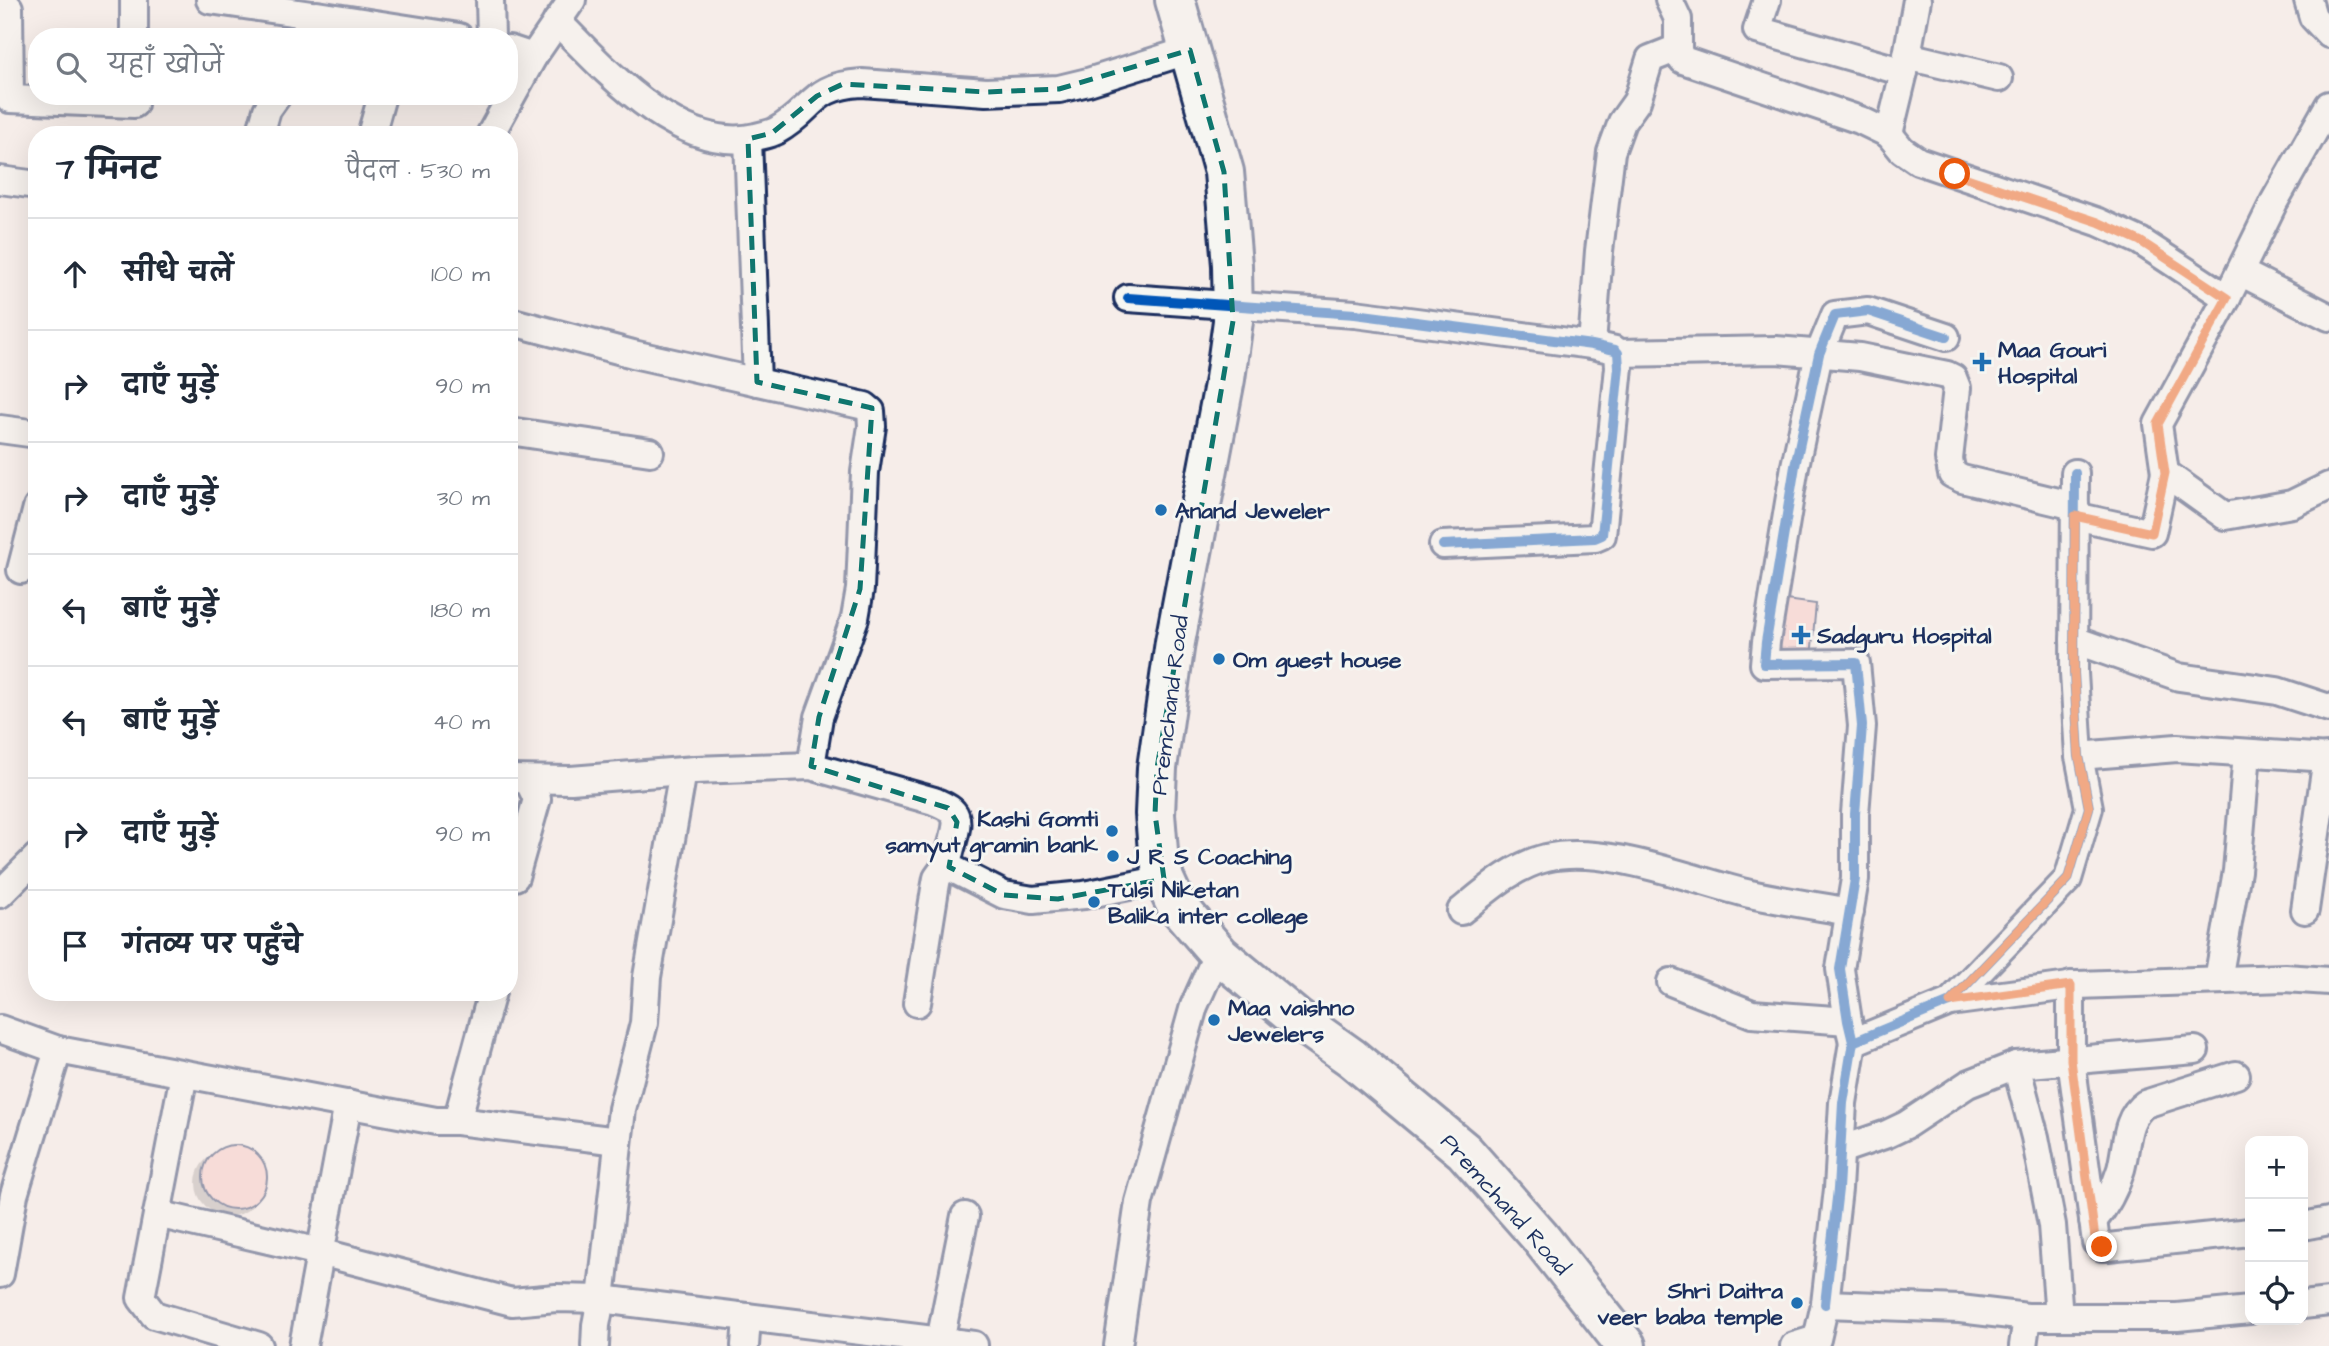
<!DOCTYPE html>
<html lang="hi">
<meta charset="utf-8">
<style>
body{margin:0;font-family:"Architects Daughter","Playpen Sans Deva",sans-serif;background:#f6f6f7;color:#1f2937}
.controls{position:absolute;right:21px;bottom:21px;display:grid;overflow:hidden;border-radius:14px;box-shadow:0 7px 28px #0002}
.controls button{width:63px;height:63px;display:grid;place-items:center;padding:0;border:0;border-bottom:2px solid #e0e1e3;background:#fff;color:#1f2937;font:35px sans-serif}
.stop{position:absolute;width:21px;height:21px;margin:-16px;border:5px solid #ea580c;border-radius:50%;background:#fff}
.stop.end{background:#ea580c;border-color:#fff;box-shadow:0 2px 7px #0008}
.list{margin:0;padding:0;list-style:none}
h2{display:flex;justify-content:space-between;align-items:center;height:91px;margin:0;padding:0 28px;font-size:30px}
h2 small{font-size:23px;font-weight:400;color:#747a83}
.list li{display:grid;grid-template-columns:46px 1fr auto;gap:21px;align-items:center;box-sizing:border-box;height:112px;padding:0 28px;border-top:2px solid #e0e1e3}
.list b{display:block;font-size:26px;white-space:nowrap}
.list em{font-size:23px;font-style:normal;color:#747a83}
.icon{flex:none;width:38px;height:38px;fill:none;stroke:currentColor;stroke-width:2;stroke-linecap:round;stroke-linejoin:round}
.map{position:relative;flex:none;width:2329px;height:1346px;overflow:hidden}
.search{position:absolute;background:#fff;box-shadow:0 7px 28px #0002;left:28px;top:28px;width:490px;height:77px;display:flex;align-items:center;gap:18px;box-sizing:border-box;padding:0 24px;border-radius:28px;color:#747a83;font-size:26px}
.panel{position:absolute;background:#fff;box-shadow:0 7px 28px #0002;left:28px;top:126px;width:490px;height:875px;border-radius:28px}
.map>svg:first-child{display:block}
.building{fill:#f8c8c4;stroke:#1b2f5e;stroke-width:2;filter:url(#shadow)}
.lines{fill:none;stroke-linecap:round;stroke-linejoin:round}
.minor-casing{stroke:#1b2f5e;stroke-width:32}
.highway-casing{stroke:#1b2f5e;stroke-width:44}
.minor{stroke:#f6f6f2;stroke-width:26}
.highway{stroke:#f6f6f2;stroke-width:38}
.cycleway-casing{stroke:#f6f6f2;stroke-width:15}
.cycleway{stroke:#0057b8;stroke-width:10}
.route{stroke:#ea580c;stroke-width:9}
.marked{fill:none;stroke:#0f766e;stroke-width:5;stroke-dasharray:14 9;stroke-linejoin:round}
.poi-dot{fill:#1f6fb2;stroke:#f6f6f2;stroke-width:2.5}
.labels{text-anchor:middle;stroke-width:6;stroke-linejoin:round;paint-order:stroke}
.poi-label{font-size:23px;font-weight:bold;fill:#1b2f5e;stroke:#f6f6f2;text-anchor:start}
.street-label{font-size:23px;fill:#1b2f5e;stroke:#f6f6f2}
</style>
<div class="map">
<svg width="2329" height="1346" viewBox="0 0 2329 1346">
<defs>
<filter id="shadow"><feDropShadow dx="-6" dy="6" stdDeviation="0" flood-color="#0004"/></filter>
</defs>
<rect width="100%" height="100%" fill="#f6ede9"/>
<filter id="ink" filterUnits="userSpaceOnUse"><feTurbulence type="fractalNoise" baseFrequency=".0143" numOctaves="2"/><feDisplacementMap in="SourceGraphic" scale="14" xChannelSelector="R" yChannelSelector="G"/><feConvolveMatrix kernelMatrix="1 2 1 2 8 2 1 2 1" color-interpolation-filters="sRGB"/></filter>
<g filter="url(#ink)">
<g class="building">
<path d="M1779,599L1816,604L1811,658L1773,655Z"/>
<circle cx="235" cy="1177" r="32"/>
</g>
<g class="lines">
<defs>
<g id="minor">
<path d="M134,0V37"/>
<path d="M210,0L312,15"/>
<path d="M490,0L491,37"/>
<path d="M1669,0L1678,19V52L1683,60L1860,120L1889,134L1902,150L1918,161L2098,222L2140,241L2227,298"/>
<path d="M1767,0L1757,30L1904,72L1917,0"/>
<path d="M2308,0L2313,17L2329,34"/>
<path d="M0,9L9,8L10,99L134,104V96"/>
<path d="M557,21C604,69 680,155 756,137C763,135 770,134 776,131C815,109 810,86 862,83L986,92L1059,89L1088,82L1190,50"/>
<path d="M306,37L307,21L309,17L317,15L459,37"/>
<path d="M509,49L533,57"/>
<path d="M1907,56L1999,78"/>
<path d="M2329,105L2274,202L2227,298L2158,424L2165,473L2225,516L2292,504L2329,486"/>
<path d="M1889,134L1904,72"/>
<path d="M260,135L267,110L277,96"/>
<path d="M371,135L382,96"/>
<path d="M490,135L533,57L572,0"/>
<path d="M748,139L757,382"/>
<path d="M0,180L37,185"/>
<path d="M2240,272L2329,317"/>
<path d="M1128,298L1355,314L1592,345L1615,350L1618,353L1619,367L1602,535L1595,538L1443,545"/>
<path d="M509,321L633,354L865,406L871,411L872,426L865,472L860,589L855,618L819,717L811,766"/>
<path d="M1592,345L1599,251L1611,152L1622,122L1637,101L1650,59L1678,48"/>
<path d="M1618,353L1776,350L1860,357L1947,375L1953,378L1957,388L1949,459L1952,474L1962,479L2075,506"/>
<path d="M0,429L37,434"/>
<path d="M509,431L650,452"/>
<path d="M2075,516L2152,533L2165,473"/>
<path d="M21,570L37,508"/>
<path d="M2074,640L2179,677L2277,691L2329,708"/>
<path d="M2079,756L2177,748L2329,758"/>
<path d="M509,779L571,780L695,770L811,766L934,801C940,804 949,807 953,812C964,825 945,852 949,867L1004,895L1033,900L1084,895L1164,879"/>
<path d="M515,877L537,799L528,780"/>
<path d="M0,894L37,857"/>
<path d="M2305,910L2327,757"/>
<path d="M1461,911C1487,890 1513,866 1546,858C1605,844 1691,880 1750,894C1783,901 1816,906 1850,912"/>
<path d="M2218,980L2237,871L2247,753"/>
<path d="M1671,982L1752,1014L1848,1021"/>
<path d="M2071,985V1060L2096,1242L2102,1247H2108L2250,1232"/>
<path d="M1950,1002L2077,985L2285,978L2329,981"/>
<path d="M917,1003L935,889L937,878L947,864"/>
<path d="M0,1029L58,1050L436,1121H457L492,992"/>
<path d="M1853,1042L1848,1021L1840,969L1855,879V814L1862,726L1856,663L1764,664L1766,642L1795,466L1819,354L1835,315L1868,311L1946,337"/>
<path d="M2016,1065L2035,1137L2052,1225L2059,1317"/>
<path d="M184,1074L141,1298L154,1315L259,1346"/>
<path d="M457,1121L618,1141"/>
<path d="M1840,1150L1887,1134L1906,1125L1968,1084L2016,1065L2195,1050"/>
<path d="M157,1214L320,1252L512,1302L556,1298L601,1299L974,1345"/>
<path d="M2093,1221C2107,1205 2115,1189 2121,1169C2127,1146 2125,1118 2145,1104L2236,1075"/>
<path d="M2303,1226L2329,1221"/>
<path d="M0,1274L14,1195L58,1050"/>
<path d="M1825,1304L1838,1189L1843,1103L1853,1042L1950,1002L2068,879L2089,808L2079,756L2074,673L2075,473"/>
<path d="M2303,1305L2329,1302"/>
<path d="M940,1341L965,1216"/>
<path d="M303,1346L348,1104"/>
<path d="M595,1346L596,1325L601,1299L622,1109L644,1023L647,977L683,771"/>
<path d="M745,1346L747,1317"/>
<path d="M1118,1346L1139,1202L1194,1006L1211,968"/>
<path d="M1794,1346L1817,1339L1825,1304L1960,1309L2027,1317H2177L2250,1310"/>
<path d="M2023,1346L2027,1317"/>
</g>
<path id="highway" d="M1175,0L1224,172L1232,265L1233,321L1225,379L1175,642L1157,768L1155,814L1158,851L1164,879L1175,903L1220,955L1297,1019L1352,1058L1464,1151L1539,1236L1626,1346"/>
</defs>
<use href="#minor" class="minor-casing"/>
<use href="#highway" class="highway-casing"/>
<use href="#minor" class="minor"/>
<use href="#highway" class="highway"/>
<defs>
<g id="cycleway">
<path d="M1128,298L1355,314L1592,345L1615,350L1618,353L1619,367L1602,535L1595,538L1443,545"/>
<path d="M1853,1042L1848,1021L1840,969L1855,879V814L1862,726L1856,663L1764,664L1766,642L1795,466L1819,354L1835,315L1868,311L1946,337"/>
<path d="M1825,1304L1838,1189L1843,1103L1853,1042L1950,1002L2068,879L2089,808L2079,756L2074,673L2075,473"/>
</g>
</defs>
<use href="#cycleway" class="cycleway-casing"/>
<use href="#cycleway" class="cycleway"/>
</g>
</g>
<g class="lines" filter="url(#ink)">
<path class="route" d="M1955,174L2098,222L2140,241L2227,298L2158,424L2165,473L2152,533L2075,516L2074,673L2079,756L2089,808L2068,879L1950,1002L2071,985V1060L2095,1238L2098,1246L2102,1247"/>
</g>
<path d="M0 0H2329V1346H0ZM1190,50L1224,172L1233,321L1157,768L1155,814L1164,879L1058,899L1004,895L949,867L957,822L948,808L811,766L819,717L860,589L872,408L757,382L748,139L772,133L817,96L843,84L986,92L1059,89Z" fill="#f6ede9" fill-opacity=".55" fill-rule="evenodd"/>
<path class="marked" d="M1190,50L1224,172L1233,321L1157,768L1155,814L1164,879L1058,899L1004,895L949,867L957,822L948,808L811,766L819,717L860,589L872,408L757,382L748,139L772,133L817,96L843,84L986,92L1059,89Z"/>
<g class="poi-dot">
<path d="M1978.5 351.5h7v7h7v7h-7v7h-7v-7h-7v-7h7z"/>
<circle cx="1161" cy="510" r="7"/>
<path d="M1797.5 624.5h7v7h7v7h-7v7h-7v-7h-7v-7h7z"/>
<circle cx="1219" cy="659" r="7"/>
<circle cx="1112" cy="831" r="7"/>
<circle cx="1113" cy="856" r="7"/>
<circle cx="1094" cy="902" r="7"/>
<circle cx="1214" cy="1020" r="7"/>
<circle cx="1797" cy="1303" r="7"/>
</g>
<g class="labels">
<g class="poi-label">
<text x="1998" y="357">Maa Gouri<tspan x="1998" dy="26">Hospital</tspan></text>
<text x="1175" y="518">Anand Jeweler</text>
<text x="1817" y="643">Sadguru Hospital</text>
<text x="1233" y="667">Om guest house</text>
<text x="1098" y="826" text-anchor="end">Kashi Gomti<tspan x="1098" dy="26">samyut gramin bank</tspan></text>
<text x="1127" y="864">J R S Coaching</text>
<text x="1108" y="897">Tulsi Niketan<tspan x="1108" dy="26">Balika inter college</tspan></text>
<text x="1228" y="1015">Maa vaishno<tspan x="1228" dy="26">Jewelers</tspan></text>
<text x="1783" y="1298" text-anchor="end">Shri Daitra<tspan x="1783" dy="26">veer baba temple</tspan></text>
</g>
<g class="street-label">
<text transform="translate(1169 705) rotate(-83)" y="8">Premchand Road</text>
<text transform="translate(1506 1204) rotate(48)" y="8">Premchand Road</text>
</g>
</g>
</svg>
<div class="controls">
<button>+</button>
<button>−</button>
<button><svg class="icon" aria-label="locate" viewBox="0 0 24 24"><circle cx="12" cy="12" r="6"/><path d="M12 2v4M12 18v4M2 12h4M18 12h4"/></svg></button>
</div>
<div class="stop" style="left:1955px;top:174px"></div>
<div class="stop end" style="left:2102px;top:1247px"></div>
<div class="search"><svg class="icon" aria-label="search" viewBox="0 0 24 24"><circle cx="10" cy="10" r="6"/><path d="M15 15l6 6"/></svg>यहाँ खोजें</div>
<section class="panel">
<h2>7 मिनट<small>पैदल · 530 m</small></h2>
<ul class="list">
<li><svg class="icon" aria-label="ahead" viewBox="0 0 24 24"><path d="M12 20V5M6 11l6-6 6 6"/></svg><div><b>सीधे चलें</b></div><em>100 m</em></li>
<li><svg class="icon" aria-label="right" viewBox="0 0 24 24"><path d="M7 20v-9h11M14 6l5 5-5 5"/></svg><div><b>दाएँ मुड़ें</b></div><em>90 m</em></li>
<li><svg class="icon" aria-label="right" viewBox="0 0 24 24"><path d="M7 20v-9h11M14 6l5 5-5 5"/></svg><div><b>दाएँ मुड़ें</b></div><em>30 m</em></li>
<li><svg class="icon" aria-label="left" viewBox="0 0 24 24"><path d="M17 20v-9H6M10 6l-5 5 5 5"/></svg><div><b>बाएँ मुड़ें</b></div><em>180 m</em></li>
<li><svg class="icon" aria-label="left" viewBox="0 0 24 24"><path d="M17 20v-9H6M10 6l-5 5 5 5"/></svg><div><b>बाएँ मुड़ें</b></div><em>40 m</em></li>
<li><svg class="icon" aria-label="right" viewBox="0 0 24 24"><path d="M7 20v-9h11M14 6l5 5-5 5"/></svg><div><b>दाएँ मुड़ें</b></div><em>90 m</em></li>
<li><svg class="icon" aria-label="arrive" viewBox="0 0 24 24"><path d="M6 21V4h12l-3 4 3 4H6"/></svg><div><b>गंतव्य पर पहुँचे</b></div></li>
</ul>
</section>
</div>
